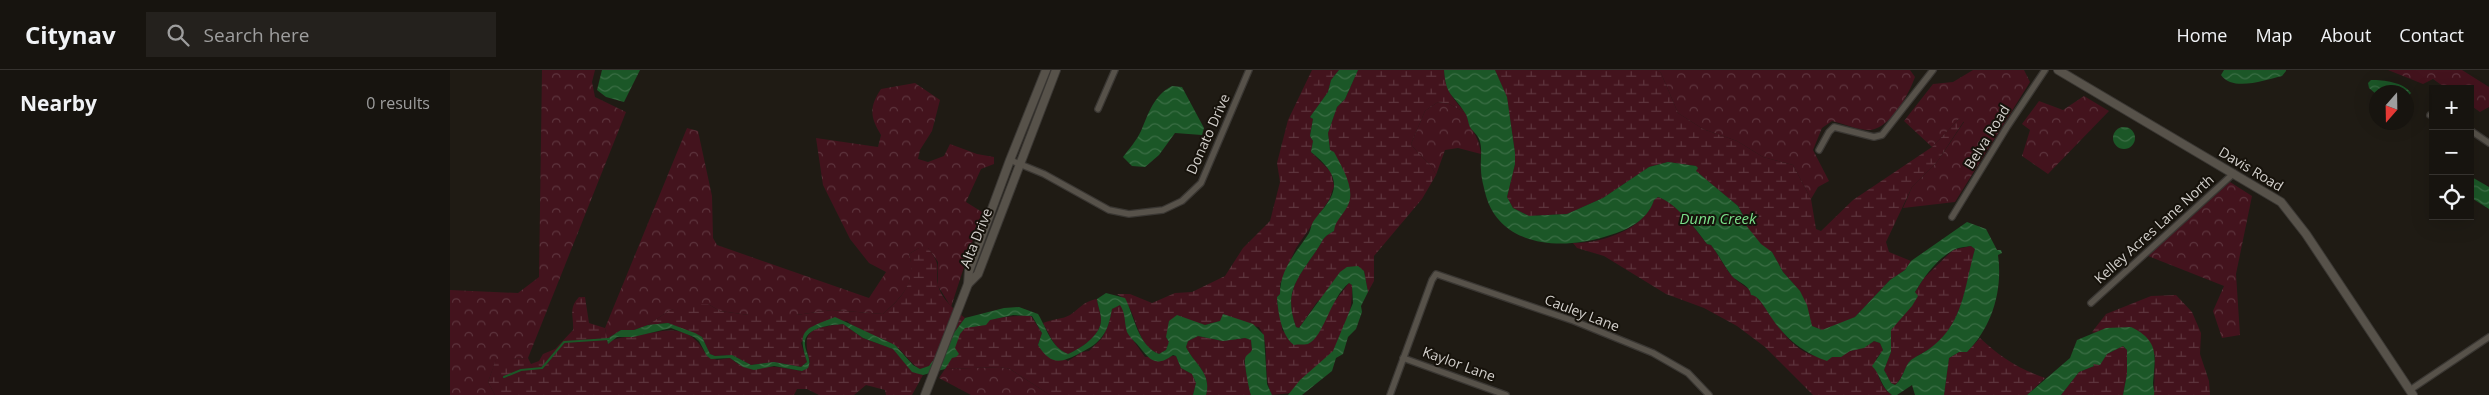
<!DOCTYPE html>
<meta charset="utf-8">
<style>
body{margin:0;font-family:"Open Sans",sans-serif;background:#24211d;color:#f1f3f6}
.controls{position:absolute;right:15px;top:15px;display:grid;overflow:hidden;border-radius:0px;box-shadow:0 5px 20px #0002}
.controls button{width:45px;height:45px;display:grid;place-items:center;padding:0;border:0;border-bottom:1px solid #36332f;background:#17140f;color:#f1f3f6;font:25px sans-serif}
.compass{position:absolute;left:1919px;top:15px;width:45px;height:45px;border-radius:50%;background:#17140f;box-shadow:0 5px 20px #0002;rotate:200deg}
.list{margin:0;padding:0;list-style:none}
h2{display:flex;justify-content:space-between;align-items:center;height:65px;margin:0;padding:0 20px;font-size:21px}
h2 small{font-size:16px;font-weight:400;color:#9e9e9e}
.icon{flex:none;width:28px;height:28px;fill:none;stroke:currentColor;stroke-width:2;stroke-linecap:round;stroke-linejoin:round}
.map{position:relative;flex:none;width:2039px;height:325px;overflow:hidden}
header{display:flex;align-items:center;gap:30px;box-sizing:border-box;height:70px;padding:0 25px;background:#17140f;border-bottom:1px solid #36332f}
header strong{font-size:24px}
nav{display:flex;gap:28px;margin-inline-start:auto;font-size:18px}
.search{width:350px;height:45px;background:#24211d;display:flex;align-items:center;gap:12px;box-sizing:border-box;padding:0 18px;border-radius:0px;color:#9e9e9e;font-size:19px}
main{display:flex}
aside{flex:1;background:#17140f}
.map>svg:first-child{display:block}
.forest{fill:url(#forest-crowns)}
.wetland{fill:url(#wetland-marsh)}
.water{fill:url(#water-waves);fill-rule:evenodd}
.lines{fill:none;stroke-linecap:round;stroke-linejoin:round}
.stream{stroke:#1b5727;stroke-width:2}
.minor-casing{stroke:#3a3733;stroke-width:8}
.tertiary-casing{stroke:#3a3733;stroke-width:10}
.minor{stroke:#57524a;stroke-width:5.5}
.tertiary{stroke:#57524a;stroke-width:8}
.labels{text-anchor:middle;stroke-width:4;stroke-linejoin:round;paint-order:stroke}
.street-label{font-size:14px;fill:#d4d1cd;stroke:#16120b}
.water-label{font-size:15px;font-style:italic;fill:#7adf89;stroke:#16120b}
</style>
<header>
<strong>Citynav</strong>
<div class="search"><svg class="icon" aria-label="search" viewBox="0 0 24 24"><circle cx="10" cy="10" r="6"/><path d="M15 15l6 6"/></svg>Search here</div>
<nav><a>Home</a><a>Map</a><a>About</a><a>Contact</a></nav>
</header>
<main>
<aside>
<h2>Nearby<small>0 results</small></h2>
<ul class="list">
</ul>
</aside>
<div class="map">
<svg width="2039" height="325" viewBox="0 0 2039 325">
<defs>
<pattern id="forest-crowns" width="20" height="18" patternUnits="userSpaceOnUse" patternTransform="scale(1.25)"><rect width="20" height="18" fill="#43131d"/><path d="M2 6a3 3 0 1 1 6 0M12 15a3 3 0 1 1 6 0" fill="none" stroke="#5d343d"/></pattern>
<pattern id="wetland-marsh" width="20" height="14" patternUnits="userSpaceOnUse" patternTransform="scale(1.25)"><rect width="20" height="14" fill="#43131d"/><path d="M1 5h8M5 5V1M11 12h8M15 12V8" fill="none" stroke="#5d343d"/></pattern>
<pattern id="water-waves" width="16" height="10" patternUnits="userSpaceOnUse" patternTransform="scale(1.25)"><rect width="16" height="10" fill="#1b5727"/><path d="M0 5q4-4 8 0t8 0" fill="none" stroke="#3b6e45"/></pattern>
</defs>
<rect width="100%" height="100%" fill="#1f1b14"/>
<g class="forest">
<path d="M92,0H145L142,12L145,27L176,42L78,288L46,290L38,312L45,325H0V220L68,223L89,207Z"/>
<path d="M1207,0H1460L1465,7C1459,24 1441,57 1421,60C1410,61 1394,54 1382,51L1372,58L1363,80L1379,111L1368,117L1361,129L1343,95L1313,87L1287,71L1253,59L1228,43L1211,3Z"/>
<path d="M1523,0H1574L1580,12L1505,132L1453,138L1462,117L1487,92L1514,52L1509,49L1482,77L1454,51L1483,14L1503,12Z"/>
<path d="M1938,0H2012L2039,17V37L2030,42L2020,35V19H1997L1983,9L1973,14Z"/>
<path d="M465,13L490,30L482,61L470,80L468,89L478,92L494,86L500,74L527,84L544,87V94L531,99L516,132L532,142L501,237L488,216V192L478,178H469L459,184C468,211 452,227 433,244L382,240L346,245H299L270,241L258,234L220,240L198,255L184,260H171L157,269L155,258L237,58L248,61L262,126L263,168L267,175L419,228L436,202L419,193L400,169L373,115L366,68L428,77L431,65C420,47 419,37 431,19Z"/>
<path d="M1634,26L1659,41L1598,104L1572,86L1580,60L1572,54L1589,31L1613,40Z"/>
<path d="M988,32L999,34L1016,43C1020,61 1029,65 1031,84L1008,78L995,80L986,105C981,92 969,86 961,74L975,41Z"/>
<path d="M1780,112L1802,126L1786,204L1790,265L1772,268L1763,241L1774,216L1698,186Z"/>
<path d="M550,297L560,299L600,325H521L489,308L495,299Z"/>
</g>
<g class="wetland">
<path d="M862,0H889L881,10L878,22L860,47L863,49L860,66L863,71L861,82L881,102L884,116L879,130L846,178L830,214V224L827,227C827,239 832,248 832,260L846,273L858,274L882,235L899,213L902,215C903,237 896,263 883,282C872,297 854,305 841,323L822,325C811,302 822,276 809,257L770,251L755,255C738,249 731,258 716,267L719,272L716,280L709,284C683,275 689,236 667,224H680L702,233L725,223L742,222L775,206L793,178L820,151L830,112L827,93L838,50Z"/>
<path d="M908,0H994C995,20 1003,29 1016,43L999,34L988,32L975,41L961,74C969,86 981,92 986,105L972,129L924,186V211L918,222L914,201L867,232L849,258L846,257C833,222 848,208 866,181C874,170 871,168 884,161V154L898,135L880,80L878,63L887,37L895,29Z"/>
<path d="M1045,0H1207L1211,3L1228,43L1253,59L1287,71L1313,87L1343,95L1361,129L1366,159L1371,161L1403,130L1482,77L1509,49L1514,51L1487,92L1462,117L1436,172L1439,182L1461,191L1455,200L1440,210L1405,247L1389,255L1372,260L1362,256L1350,221L1333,202L1322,182C1313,180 1300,162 1295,154L1296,150L1288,136L1246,101V96L1218,92L1199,97L1153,128L1117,144L1079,146L1063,138L1057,127L1065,94V83L1057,28Z"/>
<path d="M1208,127C1226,132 1246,160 1257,174L1261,175C1269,185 1274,198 1283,207C1290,214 1299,218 1306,226C1333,258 1348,303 1400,281C1409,278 1416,277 1424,271L1430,273L1433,280L1426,289C1426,302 1430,317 1442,325H1363L1315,277L1287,256L1254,238L1216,224L1154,186L1127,178L1123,173C1151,174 1195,159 1204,130Z"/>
<path d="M1521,176L1525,179C1516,213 1513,252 1484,276C1477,281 1468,285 1461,290C1455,296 1453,308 1445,315L1441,313L1434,300L1441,282V260L1474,208L1503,180Z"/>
<path d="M469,178H478C493,198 485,195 488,215C491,229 505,240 515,248L479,296L470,299C459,293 454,281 444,275C429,265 410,264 397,251L362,257L351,273L357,292L351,297L324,292L301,295L282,285L265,286L260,284L252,267L218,253L198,255L220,240L245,234H258L270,241L299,245H346L382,240L433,244C452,228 467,211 459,184Z"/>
<path d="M1726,225L1742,242L1751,263L1750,284L1759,311L1760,325H1704L1705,285L1642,262L1656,244L1701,226Z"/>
<path d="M129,227H135L139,253L155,258L158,273C167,267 173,268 183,266C216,261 238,250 257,286L267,290L280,288C300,305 305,295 325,297C334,297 343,300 352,301L360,292C350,258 363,258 393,254L413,268L443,279L462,301L473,305L462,325H436L435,320L416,315L404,325H369L357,319H347L344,325H45L38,312L46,289L78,288L81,294L89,291L93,284L105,279L123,260C124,246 118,239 129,227Z"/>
<path d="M647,229C648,237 651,243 651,249C652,265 630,279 618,284C603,278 601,266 593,253C602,249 613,249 620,245C632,237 632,232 647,229Z"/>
<path d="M670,234L674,241L678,263L695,287L726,286L731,298L742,304L746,313L743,325H600L560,299L550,297L495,299C502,288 503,274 510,263C520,249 566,245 581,246L592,263L588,275L618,291L632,282L639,281L652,268L658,256L662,239Z"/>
<path d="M748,266L773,271L795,268L801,270L802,280L794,291L801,325H756C762,303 745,295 736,277L738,271Z"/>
<path d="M1530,268C1550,287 1569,299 1595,308L1577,325H1494L1499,288L1509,282H1517Z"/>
<path d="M1673,276L1677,280V304L1673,325H1611L1629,302L1644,296L1643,294H1650L1657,284Z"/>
</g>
<g class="water">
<path d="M152,0H190L174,32L156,27L147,20Z"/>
<path d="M889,0H908L895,29L887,37L878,63L880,80L884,82C892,97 907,121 897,137C892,146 885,151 884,161C871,168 874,170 866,181C848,208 833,222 846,257L849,258L890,202L897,197L908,196L914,201L918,222L911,236L912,242L906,259L898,267L893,284L886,288L882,301L852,325H838L850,310L883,281L903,233L902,215L899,213C880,228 874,267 858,274C853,275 848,274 844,275C831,265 828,242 827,227L830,224C830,199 846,183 859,163C861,159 861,155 863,152C870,141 883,131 884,116C885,102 871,90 861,82L863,71L860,66L863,49L860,47L878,22L881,10Z"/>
<path d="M994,0H1045L1057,27L1065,83V94L1057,127L1063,138L1079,146L1117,144L1153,128L1199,97L1218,92L1246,96L1248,98L1246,101L1288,136L1296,151L1295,154L1311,174L1322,182L1333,202L1350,221L1357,235L1362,256L1372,260L1405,247L1440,210L1455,200L1461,191L1517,152L1536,159L1547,180H1551L1552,183L1548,185C1553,220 1542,257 1517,282H1509L1499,288L1494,325H1465L1462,315L1447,325H1442C1431,318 1431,305 1422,296L1433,280L1430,273L1424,271L1414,278L1400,281L1391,287H1382L1377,291C1353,283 1335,268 1321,247C1316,240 1309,225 1301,225C1300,215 1287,212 1282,206C1274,196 1269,185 1261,175L1257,174C1247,160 1225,132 1208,127L1204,130C1197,152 1175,161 1154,167C1111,180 1051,177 1036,126C1034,118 1031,107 1031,100C1030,90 1033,78 1029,69C1028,65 1022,61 1020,57C1018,53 1018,47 1015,43C1003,23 996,27 994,0ZM1521,176L1525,179C1515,213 1514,252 1483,276C1476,282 1468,285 1461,290C1454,296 1454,308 1445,315L1441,313L1434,300L1441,282V260L1462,236L1468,226L1465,222C1474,207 1486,190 1502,181C1507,177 1515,177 1521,176Z"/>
<path d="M1774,0H1836V1L1832,6C1815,10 1783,22 1771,5Z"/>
<path d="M1921,10C1934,10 1953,12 1961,23L1957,28L1956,22L1926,24L1919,18L1918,13Z"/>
<path d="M722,16L732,17L754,58L752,65L725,63L709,85L695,97L682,96L673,87C679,79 687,70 691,61C699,43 703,26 722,16Z"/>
<circle cx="1674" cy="68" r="11"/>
<path d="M2020,106L2039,117V139L2020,127Z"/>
<path d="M656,223L675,228C684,245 688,276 709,284L716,280L719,272L716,267L719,251L727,245L755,255L770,251L773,244L803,254L814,265L817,314L822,325H801C799,320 794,293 795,289C796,284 800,284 802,280L801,270L795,268L773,271L748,266L738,271L736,277C745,295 762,303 756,325H743L746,313L742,304L731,298L726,286L723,285C704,299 699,288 687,274C684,271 679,266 677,262C674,252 676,244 670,235L662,239C660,249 658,260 651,268C644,276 638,279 630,283C611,293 601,296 588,275L592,263L582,246L563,245L540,250L536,255L515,258L510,264L505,278L509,284L506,287L502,288L495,299L473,305L462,302L443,279L413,268L393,254C381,255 353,257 355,275C356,284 362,289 358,298L352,301L324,296L304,300L293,297L280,288L261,289L257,286L249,271L244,267L221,258L183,267H167L158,274L157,269L171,260H184L198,255L218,253L245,263L252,267L260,284L265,286L282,285L301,295L324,292L351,297L357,292C346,258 356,259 385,247L445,275L463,295L470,299L479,296L515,248L554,238L569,237L588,244C597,259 601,277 618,284C630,279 652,265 651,249C651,243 648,237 647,229Z"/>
<path d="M1681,257C1710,271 1705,286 1703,313C1703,318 1705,321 1704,325H1673L1677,304V280L1673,276L1657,284L1650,295L1643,294L1644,296L1629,302L1611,325H1577L1620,288L1627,270L1656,258Z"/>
</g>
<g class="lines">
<path class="stream" d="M54,307L71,300L92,298L114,272L159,269"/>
<defs>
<g id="minor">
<path d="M648,39L665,0"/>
<path d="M1980,45L1983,46"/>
<path d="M2020,60L2039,73"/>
<path d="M1369,80L1379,62L1384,57L1424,67L1432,65L1483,0"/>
<path d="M560,90L594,104L659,140L679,144L713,140L732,131L751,113L799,0"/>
<path d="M1502,147L1557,57L1595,0"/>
<path d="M1641,233L1784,103"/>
<path d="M953,288L1056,325"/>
<path d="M1960,320L2039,267"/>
<path d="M940,325L982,210L986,204L1124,251L1203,283L1238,303L1259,325"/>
</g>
<g id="tertiary">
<path d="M1608,0L1831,132L1856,164L1963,325"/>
<path d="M518,214L528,204L606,0"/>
<path d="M475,325L518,214L519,201L560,90L596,0"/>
</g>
</defs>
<use href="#minor" class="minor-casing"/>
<use href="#tertiary" class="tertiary-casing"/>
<use href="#minor" class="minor"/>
<use href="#tertiary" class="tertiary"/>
</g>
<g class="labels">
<g class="street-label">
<text transform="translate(758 64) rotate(-66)" y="5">Donato Drive</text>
<text transform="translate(1537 67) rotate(-58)" y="5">Belva Road</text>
<text transform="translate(1801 99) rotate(31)" y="5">Davis Road</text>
<text transform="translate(1704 159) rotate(-42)" y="5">Kelley Acres Lane North</text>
<text transform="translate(526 168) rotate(-68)" y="5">Alta Drive</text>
<text transform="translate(1132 243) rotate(21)" y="5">Cauley Lane</text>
<text transform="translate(1009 294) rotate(20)" y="5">Kaylor Lane</text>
</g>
<g class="water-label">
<text x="1268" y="154">Dunn Creek</text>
</g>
</g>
</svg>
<div class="controls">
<button>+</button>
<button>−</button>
<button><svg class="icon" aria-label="locate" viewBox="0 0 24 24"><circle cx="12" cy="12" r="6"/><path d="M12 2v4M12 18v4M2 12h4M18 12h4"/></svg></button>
</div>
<svg class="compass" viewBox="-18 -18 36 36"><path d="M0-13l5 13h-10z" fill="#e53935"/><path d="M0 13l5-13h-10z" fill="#9e9e9e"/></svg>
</div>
</main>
